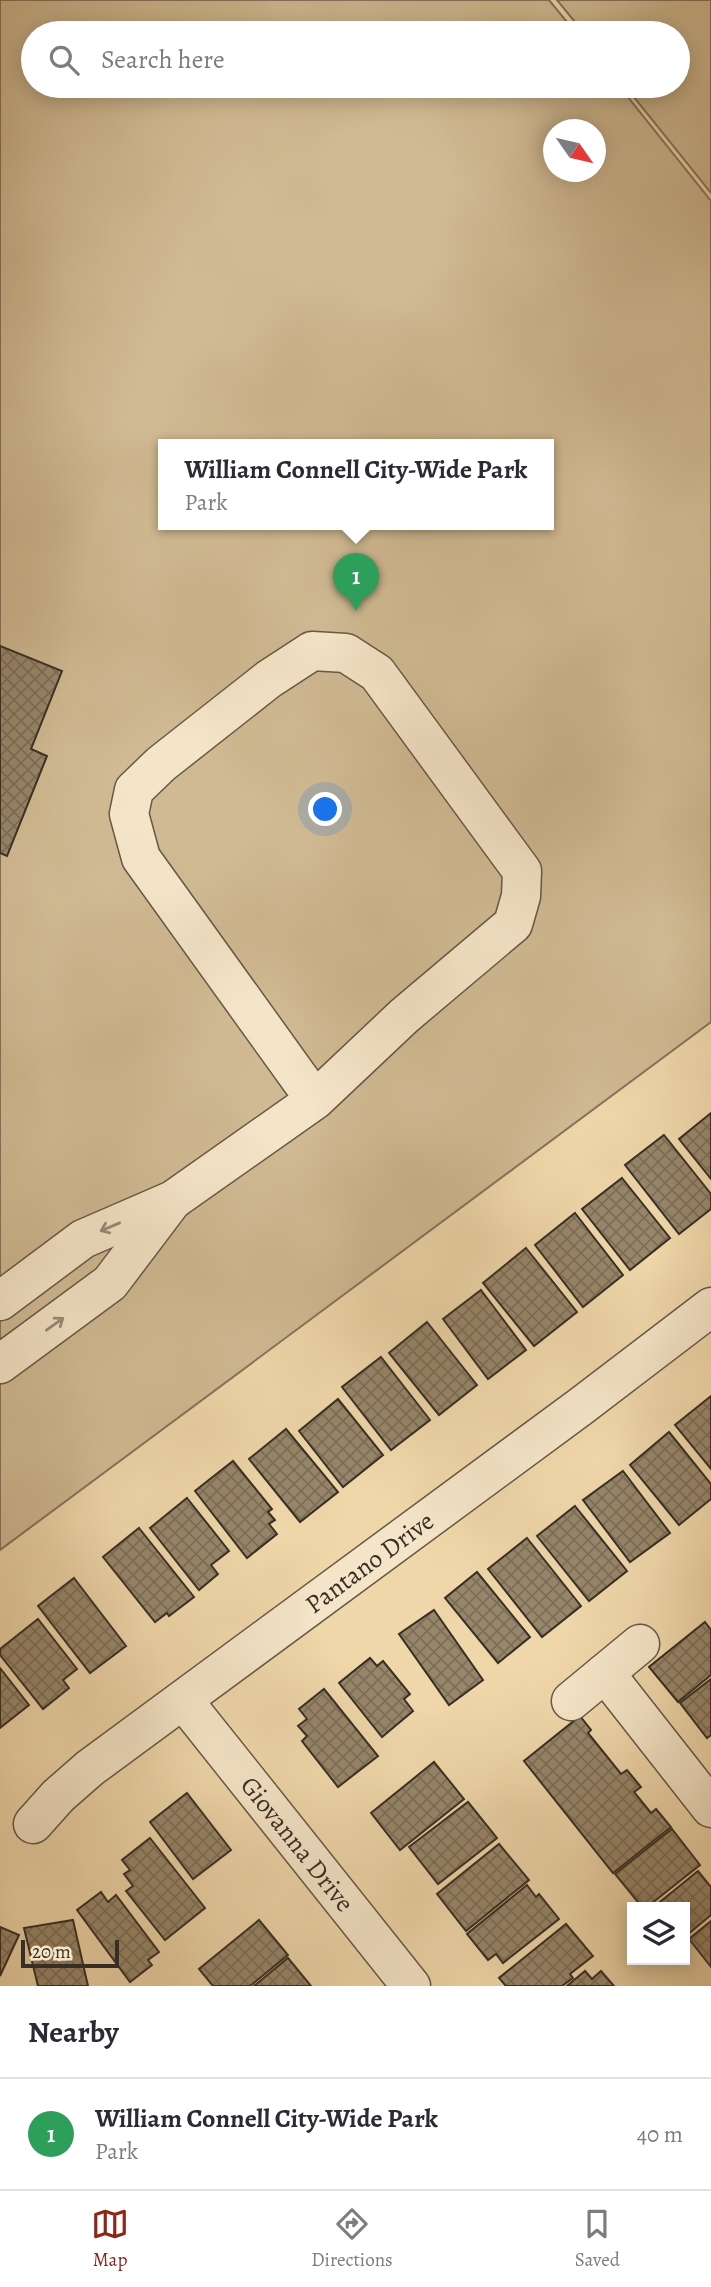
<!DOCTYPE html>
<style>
body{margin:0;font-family:Alegreya,serif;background:#f7f7f7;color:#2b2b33}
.controls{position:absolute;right:21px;bottom:21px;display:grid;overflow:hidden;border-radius:0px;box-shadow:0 4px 18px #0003}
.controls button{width:63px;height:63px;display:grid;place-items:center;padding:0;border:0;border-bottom:2px solid #e1e1e2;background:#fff;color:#2b2b33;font:35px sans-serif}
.compass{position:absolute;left:543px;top:119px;width:63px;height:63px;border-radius:50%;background:#fff;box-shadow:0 4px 18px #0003;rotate:124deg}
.scale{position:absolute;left:21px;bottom:18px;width:98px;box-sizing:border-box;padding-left:7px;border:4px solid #372f25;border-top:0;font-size:19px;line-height:24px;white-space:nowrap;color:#372f25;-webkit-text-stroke:5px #f5e5c8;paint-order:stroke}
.you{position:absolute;left:326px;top:810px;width:24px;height:24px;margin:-18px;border:5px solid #fff;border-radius:50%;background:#1a73e8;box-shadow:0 0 0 10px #1a73e833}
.badge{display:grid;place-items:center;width:46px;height:46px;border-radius:50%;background:#8f2418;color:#fff;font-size:23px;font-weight:700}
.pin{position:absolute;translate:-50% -58px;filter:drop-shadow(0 2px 4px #0008)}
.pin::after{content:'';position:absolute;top:37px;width:24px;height:21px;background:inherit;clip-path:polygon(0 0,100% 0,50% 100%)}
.popup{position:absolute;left:158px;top:439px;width:396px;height:91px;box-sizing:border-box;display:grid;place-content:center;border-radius:0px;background:#fff;filter:drop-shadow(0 2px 5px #0005);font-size:23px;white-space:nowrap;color:#7c7c81}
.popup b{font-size:26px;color:#2b2b33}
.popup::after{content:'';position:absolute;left:50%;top:100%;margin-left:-14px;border:14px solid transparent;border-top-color:#fff}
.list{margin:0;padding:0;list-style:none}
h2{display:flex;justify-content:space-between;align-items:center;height:91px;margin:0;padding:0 28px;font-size:30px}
h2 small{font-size:23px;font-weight:400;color:#7c7c81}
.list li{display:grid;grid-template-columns:46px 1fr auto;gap:21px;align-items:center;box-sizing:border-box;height:112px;padding:0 28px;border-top:2px solid #e1e1e2}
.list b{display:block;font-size:26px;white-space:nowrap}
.list p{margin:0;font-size:23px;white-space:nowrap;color:#7c7c81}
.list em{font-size:23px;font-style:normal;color:#7c7c81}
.icon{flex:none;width:38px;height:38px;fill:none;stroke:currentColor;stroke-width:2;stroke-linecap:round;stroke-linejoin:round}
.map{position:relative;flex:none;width:711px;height:1986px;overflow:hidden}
.search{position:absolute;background:#fff;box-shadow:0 4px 18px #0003;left:21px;right:21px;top:21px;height:77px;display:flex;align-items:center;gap:18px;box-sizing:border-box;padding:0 24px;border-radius:38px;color:#7c7c81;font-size:26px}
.sheet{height:203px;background:#fff}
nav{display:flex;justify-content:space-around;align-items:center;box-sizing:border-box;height:98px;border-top:2px solid #e1e1e2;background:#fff;font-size:19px;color:#7c7c81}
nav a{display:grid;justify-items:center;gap:4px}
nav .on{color:#8f2418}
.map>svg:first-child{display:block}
.green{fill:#d0ba93;stroke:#84745c;stroke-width:2;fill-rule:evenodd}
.building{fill:url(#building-cross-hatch);stroke:#372f25;stroke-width:2}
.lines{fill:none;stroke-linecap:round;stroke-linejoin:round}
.minor-casing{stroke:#655946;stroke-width:41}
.minor{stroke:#f5e5c8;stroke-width:38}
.oneway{stroke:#968a76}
.labels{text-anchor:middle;stroke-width:5;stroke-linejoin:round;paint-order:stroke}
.street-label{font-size:26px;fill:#372f25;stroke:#f5e5c8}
</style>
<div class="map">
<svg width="711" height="1986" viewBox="0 0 711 1986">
<defs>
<pattern id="building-cross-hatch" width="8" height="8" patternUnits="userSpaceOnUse" patternTransform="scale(1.75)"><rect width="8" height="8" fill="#97866a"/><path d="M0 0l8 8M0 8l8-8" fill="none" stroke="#7c6e57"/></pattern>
</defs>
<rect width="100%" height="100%" fill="#efd7aa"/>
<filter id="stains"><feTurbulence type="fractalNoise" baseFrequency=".00286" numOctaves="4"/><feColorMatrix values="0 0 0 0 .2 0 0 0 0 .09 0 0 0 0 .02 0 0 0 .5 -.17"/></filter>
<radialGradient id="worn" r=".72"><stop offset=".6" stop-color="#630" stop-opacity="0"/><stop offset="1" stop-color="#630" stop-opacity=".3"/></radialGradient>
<g class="green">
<path d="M0,0H549L576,33H33V86H619L711,201V1022L0,1550ZM554,130H596V172H554ZM163,445H548V525H163Z"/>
<path d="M557,0H711V193L625,86H678V33H584Z"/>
</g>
<g class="building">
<path d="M0,646L62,671L31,749L47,756L7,856L0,853Z"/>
<path d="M711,1113V1179L679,1139Z"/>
<path d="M664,1135L711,1194V1209L679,1234L625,1165Z"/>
<path d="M622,1178L670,1238L630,1270L582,1209Z"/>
<path d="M575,1213L623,1275L583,1307L535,1245Z"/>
<path d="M526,1248L577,1312L534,1346L483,1283Z"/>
<path d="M481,1290L526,1350L488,1379L443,1319Z"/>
<path d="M427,1322L477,1385L439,1415L389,1353Z"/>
<path d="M381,1357L430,1420L391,1450L342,1387Z"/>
<path d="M711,1396V1469L675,1425Z"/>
<path d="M338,1399L383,1455L343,1487L299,1431Z"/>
<path d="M286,1429L338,1492L300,1522L249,1459Z"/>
<path d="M669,1432L711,1484V1499L679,1525L630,1465Z"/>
<path d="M233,1461L272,1509L268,1512L275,1520L269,1524L277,1534L247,1558L195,1491Z"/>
<path d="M623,1471L670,1533L630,1562L583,1500Z"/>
<path d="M187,1498L229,1551L211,1565L218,1574L199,1590L150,1528Z"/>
<path d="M575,1506L627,1571L589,1601L537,1536Z"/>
<path d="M139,1528L194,1597L169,1616L167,1613L155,1622L103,1557Z"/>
<path d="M527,1538L581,1606L542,1637L488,1569Z"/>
<path d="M477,1572L530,1637L498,1663L445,1598Z"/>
<path d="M74,1578L126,1646L90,1673L38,1606Z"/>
<path d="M434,1610L483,1680L449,1705L399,1634Z"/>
<path d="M38,1619L77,1669L63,1680L69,1688L43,1709L0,1655V1649Z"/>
<path d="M705,1622L711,1630V1675L678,1702L649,1667Z"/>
<path d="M370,1658L377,1666L383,1661L410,1694L404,1699L413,1711L382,1737L339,1683Z"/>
<path d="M0,1668L29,1705L0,1728Z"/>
<path d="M711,1679V1735L707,1738L680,1703Z"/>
<path d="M324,1689L378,1756L338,1787L302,1741L307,1736L298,1726L307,1719L299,1709Z"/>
<path d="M580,1716L591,1730L588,1733L621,1774L627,1770L641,1787L634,1792L651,1813L656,1809L671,1827L613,1873L524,1761Z"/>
<path d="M434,1762L464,1799L400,1850L371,1813Z"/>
<path d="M187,1793L231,1850L193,1879L150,1822Z"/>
<path d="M468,1802L497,1838L438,1884L409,1847Z"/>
<path d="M672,1829L700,1865L647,1907H642L615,1874Z"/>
<path d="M150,1838L205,1908L165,1940L126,1891L133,1886L124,1874L130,1870L122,1860Z"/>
<path d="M499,1844L529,1880L466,1931L437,1894Z"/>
<path d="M698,1871L711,1887V1915L687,1935L685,1932V1907H664L660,1902Z"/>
<path d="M527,1885L536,1897L539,1894L559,1919L503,1963L496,1954L488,1960L467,1934Z"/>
<path d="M101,1892L108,1902L116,1895L159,1952L148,1960L152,1965L130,1982L77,1910Z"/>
<path d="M73,1920L88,1986H38L24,1928Z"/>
<path d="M259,1920L288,1955L250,1986H213L199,1969Z"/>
<path d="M711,1921V1967L689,1939Z"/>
<path d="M566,1924L593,1956L570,1974L573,1978L562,1986H506L499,1978Z"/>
<path d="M0,1927L19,1935L0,1976Z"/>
<path d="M288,1958L311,1986H254Z"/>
<path d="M585,1971L592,1979L601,1971L614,1986H567Z"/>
</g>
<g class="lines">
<defs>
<g id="minor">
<path d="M0,1301L83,1239L173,1200L315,1100L141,858L129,814L134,790L161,764L269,679L312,651L346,653L377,673L522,871L521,896L513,924L404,1016L315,1100"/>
<path d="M0,1364L110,1283L172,1201"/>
<path d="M605,1673L711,1808"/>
<path id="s1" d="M183,1700L411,1986"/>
<path d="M571,1701L640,1644"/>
<path id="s2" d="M33,1824L58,1796L90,1768L580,1407L711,1307"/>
</g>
</defs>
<use href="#minor" class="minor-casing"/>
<use href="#minor" class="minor"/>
</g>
<defs><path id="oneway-shaft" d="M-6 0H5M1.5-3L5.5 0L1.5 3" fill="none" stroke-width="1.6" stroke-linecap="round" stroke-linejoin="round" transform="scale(1.75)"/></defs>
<g class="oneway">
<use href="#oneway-shaft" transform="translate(110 1227) rotate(157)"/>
<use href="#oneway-shaft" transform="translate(55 1324) rotate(-36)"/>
</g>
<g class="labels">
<g class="street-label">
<text dy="9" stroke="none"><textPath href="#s2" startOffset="427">Pantano Drive</textPath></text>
<text dy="9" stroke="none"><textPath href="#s1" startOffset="184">Giovanna Drive</textPath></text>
</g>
</g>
<rect width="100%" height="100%" filter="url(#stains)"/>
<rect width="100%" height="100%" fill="url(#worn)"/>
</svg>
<div class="controls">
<button><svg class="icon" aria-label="layers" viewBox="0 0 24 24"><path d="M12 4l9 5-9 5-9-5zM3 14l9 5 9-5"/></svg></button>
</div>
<svg class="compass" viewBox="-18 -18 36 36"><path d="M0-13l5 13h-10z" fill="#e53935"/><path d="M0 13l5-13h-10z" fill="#7c7c81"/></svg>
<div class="scale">20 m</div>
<div class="you"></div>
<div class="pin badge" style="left:356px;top:611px;background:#2e9e5b">1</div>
<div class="popup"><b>William Connell City-Wide Park</b>Park</div>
<div class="search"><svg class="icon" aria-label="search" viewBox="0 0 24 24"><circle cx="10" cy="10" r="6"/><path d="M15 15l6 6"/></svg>Search here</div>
</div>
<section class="sheet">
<h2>Nearby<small></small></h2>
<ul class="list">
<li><span class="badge" style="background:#2e9e5b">1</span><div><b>William Connell City-Wide Park</b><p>Park</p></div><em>40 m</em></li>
</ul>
</section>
<nav>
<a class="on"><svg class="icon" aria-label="map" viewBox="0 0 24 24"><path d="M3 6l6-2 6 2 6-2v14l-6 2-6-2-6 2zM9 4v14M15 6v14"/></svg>Map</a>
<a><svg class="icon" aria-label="directions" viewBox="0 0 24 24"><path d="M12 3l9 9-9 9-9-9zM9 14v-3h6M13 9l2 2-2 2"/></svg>Directions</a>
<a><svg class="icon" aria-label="saved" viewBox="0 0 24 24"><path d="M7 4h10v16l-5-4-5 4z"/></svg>Saved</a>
</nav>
